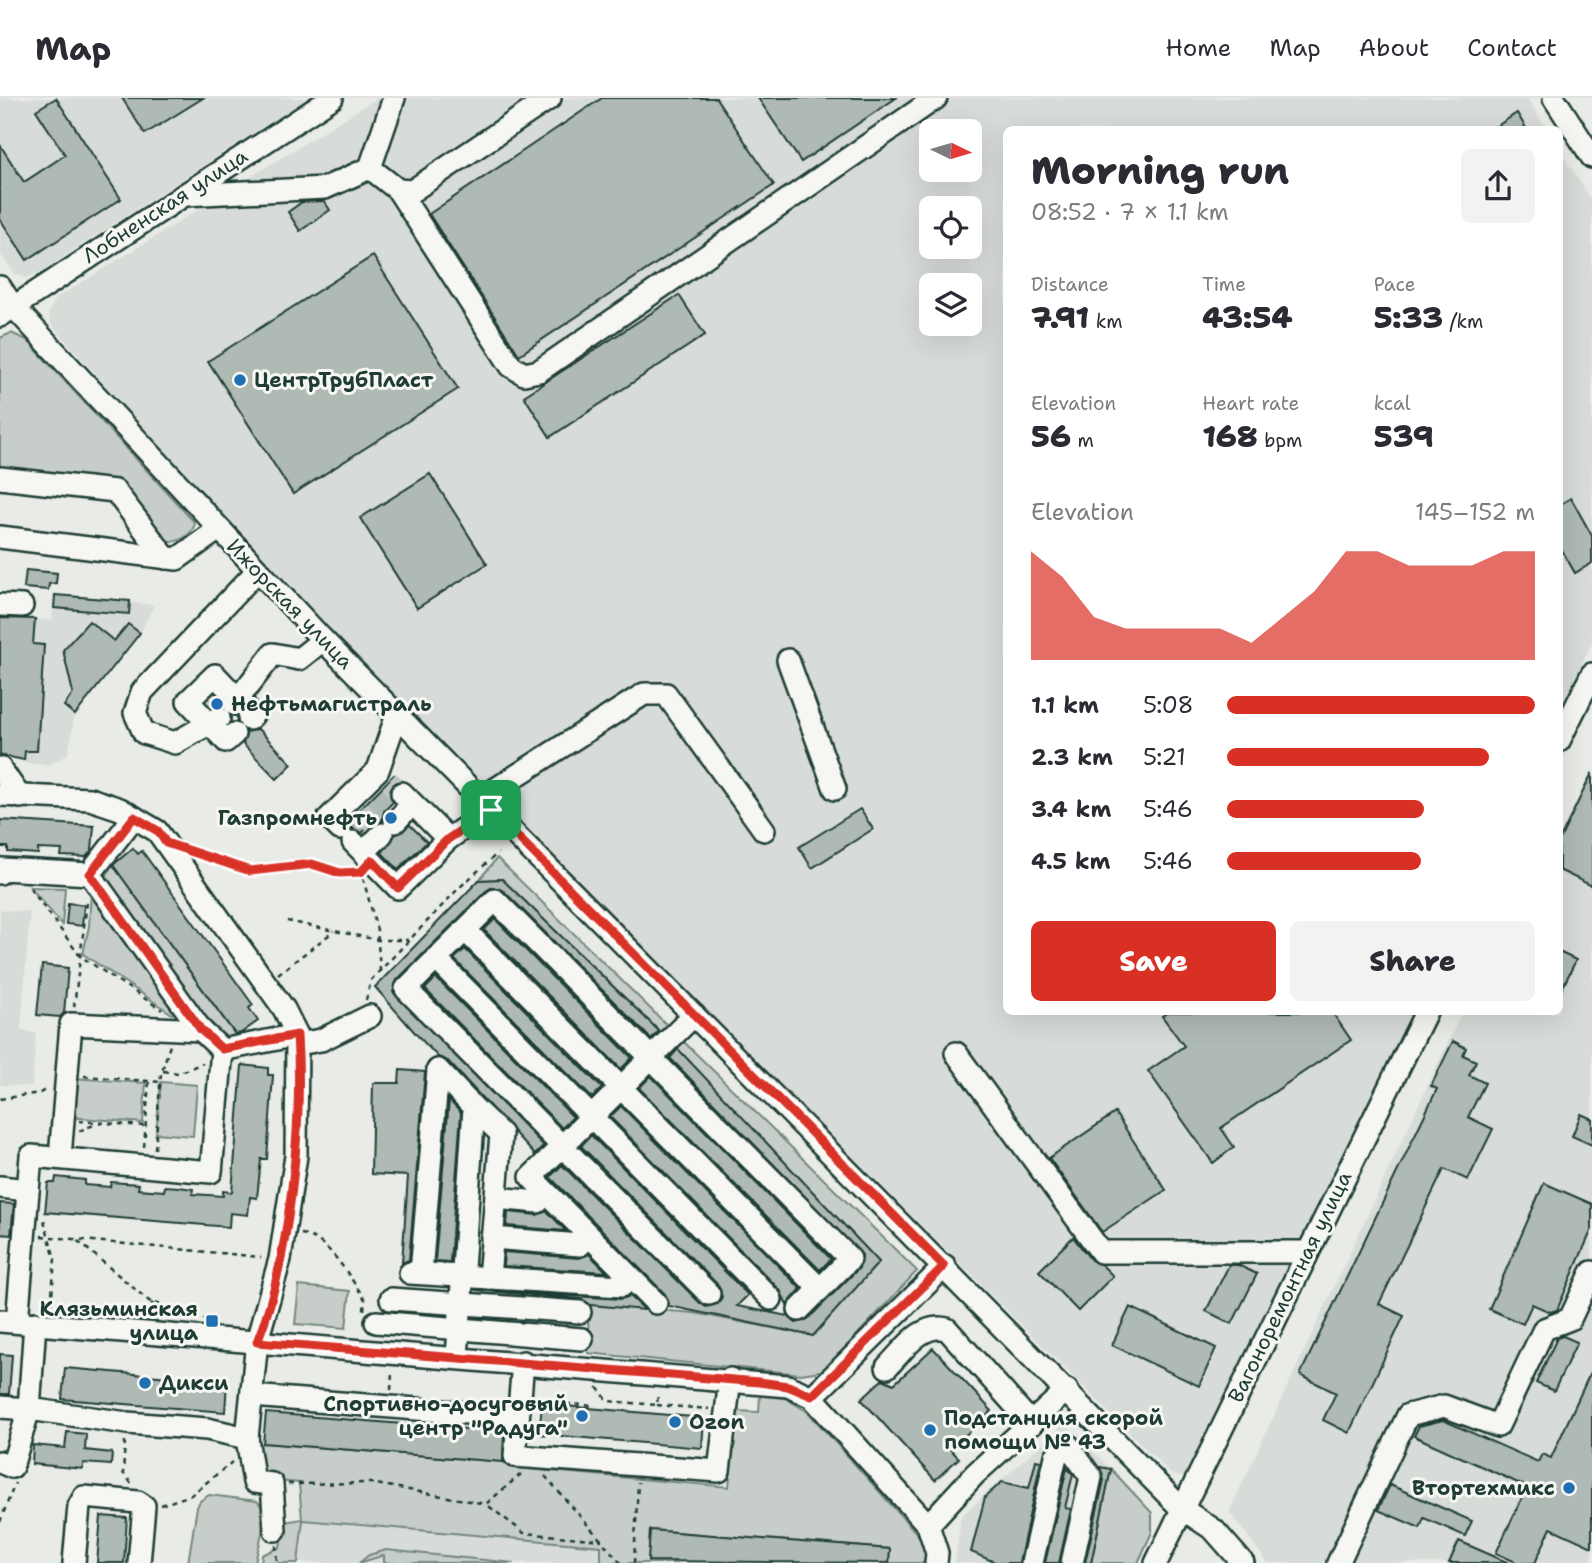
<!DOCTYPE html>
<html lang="en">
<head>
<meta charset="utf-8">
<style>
  body { margin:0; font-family:"Shantell Sans",sans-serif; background:#f2f2f3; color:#2b2b33; height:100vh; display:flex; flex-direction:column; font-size:26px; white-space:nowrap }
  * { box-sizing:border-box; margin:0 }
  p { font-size:23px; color:#7c7c81 }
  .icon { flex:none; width:38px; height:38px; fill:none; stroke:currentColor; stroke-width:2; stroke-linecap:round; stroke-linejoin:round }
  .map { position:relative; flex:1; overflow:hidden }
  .side { position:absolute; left:1003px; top:28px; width:560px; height:889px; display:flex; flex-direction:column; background:#fff; border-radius:10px; box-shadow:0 7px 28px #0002 }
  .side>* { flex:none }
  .needle { width:46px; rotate:95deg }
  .buttons { position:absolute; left:919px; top:21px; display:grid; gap:14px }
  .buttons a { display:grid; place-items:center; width:63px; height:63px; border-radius:10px; background:#fff; box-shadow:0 7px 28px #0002; font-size:35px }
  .pin { position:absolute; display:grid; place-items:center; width:60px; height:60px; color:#fff; margin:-30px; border-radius:14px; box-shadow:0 4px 10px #0006 }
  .round { display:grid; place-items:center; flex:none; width:74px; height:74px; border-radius:10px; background:#f2f2f3 }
  .overview { display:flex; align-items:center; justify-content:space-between; height:119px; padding:0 28px }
  h1 { font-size:38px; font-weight:800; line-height:52px }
  .stats { display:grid; grid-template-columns:repeat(3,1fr); gap:10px; height:119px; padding:7px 28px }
  .stats div { display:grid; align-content:center }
  .stats b { font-size:30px; font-weight:800 }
  .stats small { font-size:19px; font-weight:400 }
  .stats p { font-size:19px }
  .chart { height:196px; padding:14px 28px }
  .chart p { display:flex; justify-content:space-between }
  .chart svg { width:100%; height:126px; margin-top:7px; fill:#d93025; opacity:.7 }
  .primary-button { display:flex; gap:14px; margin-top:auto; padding:14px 28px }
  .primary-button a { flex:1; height:80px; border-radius:10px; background:#d93025; color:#fff; font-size:28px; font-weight:800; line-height:80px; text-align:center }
  .primary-button a+a { background:#f2f2f3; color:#2b2b33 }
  ul { padding:0 28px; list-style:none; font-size:23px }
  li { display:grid; grid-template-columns:112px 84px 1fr; align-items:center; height:52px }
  li i { height:18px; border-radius:9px; background:#d93025 }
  header { display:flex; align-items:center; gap:42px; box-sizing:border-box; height:98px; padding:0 35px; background:#fff; border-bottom:2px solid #e1e1e2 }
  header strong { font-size:33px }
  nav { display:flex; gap:38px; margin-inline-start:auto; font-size:24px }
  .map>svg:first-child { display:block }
  .built { fill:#d8dcd8; fill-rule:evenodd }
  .green { fill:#c7cec9; stroke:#73867e; stroke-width:2 }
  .building { fill:#b0bab5; stroke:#1f3d34; stroke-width:2 }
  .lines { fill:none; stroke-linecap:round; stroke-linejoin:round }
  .minor-tunnel { stroke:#c1c8c3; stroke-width:21; stroke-dasharray:21 10; stroke-linecap:butt }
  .minor-casing { stroke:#1f3d34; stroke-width:26 }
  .path { stroke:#1f3d34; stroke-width:2.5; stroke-dasharray:5 5; stroke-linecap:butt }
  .minor { stroke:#f6f6f2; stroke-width:21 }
  .route-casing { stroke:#fff; stroke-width:14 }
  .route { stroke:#d93025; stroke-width:9 }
  .poi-dot { fill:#1f6fb2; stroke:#f6f6f2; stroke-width:2.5 }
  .labels { text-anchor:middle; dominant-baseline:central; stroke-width:6; stroke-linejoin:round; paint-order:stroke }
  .street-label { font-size:21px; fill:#1f3d34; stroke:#f6f6f2 }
  .poi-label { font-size:21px; font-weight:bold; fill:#1f3d34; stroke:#f6f6f2; text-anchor:start }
</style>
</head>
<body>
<header>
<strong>Map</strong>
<nav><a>Home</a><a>Map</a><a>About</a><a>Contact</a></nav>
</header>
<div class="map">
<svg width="1592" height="1465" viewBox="0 0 1592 1465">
  <rect width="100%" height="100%" fill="#e9ebe7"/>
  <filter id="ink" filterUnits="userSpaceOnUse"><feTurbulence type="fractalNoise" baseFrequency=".0143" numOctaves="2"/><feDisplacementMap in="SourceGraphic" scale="14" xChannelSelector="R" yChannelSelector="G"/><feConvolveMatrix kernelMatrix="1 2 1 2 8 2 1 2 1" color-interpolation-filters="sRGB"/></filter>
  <g filter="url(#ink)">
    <!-- built -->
    <g class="built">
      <path d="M0,0H307L39,175L26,180L15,176L0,156Z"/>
      <path d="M377,0H1527L1547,31L1006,32V914H1414L1191,1376L1179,1379L1170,1375L458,666L254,457L52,227L48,215L55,201ZM931,33H970V72H931ZM931,110H970V149H931ZM931,187H970V226H931Z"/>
      <path d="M1559,51L1592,103V545L1559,613Z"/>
      <path d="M55,497L154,507L140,535L75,617L68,656L50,667L24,665L35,521L52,522Z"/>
      <path d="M1592,675V1465H1268L1229,1414L1462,914H1559V743Z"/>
      <path d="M0,812L30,814L21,931L36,936L32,989L0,987Z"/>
      <path d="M1065,1325L1111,1371L1091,1465H955L961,1418Z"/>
      <path d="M302,1422L602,1448L601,1465H298Z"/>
    </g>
    <!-- green -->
    <g class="green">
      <path d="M11,235L27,242L195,425C192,438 178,445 165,444L120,389L0,373V240Z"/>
      <path d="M497,760L917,1173L829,1267L820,1273L801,1276L588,1255L589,1230L584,1206L694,1215L813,1238L879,1164L675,948L502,781L479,782Z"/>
      <path d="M112,766L236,938L228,942L218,941L105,781Z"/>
      <path d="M30,789L65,790L62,827Z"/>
      <path d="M91,793L181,908L172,916L83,856L89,828Z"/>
      <path d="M72,980L146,985L143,1025L69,1019Z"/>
      <path d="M161,984L197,987L193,1038L156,1035Z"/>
      <path d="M299,1188L350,1193L346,1230L295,1226Z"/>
      <path d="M760,1296L785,1300L808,1314L920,1439L925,1447L926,1465H889V1451L651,1432L648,1462L678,1465H601V1448L303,1422L298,1465H261L262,1457L280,1449L284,1424L302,1421L299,1385L266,1382L253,1348L264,1345L503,1364L516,1370L729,1389L736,1313L759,1314Z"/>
      <path d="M1111,1371L1152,1415V1434L1138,1465H1091Z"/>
      <path d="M209,1397L257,1403C271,1415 258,1448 255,1465H188L197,1409L200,1403Z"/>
      <path d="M386,1452L514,1465H384V1457L359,1465L369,1457Z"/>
    </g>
    <!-- building -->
    <g class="building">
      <path d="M56,0L121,101L27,162L0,121V47L24,84L65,57L36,12Z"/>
      <path d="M122,0H203L145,36Z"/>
      <path d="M602,0H716L774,87L519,257L429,116Z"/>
      <path d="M758,0H896L801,64Z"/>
      <path d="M1517,15L1527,32H1491Z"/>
      <path d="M324,103L330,112L300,133L288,114L302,104Z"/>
      <path d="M373,158L458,291L293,396L208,263Z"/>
      <path d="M679,197L705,237L550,339L524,298Z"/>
      <path d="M430,376L487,466L417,510L360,420Z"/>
      <path d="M1571,400L1592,438V465L1575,475L1559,447V407Z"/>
      <path d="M26,472L57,475L56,485L49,486L48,492L24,490Z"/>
      <path d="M55,497L130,503L129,516L54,510Z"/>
      <path d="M0,520L35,521L33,546L44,547L37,653H25L24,662L0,657Z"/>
      <path d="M89,523L114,543L128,526L140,535L75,617L64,608L73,595L63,552Z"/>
      <path d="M258,631L292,666L277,681L243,646L247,634Z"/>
      <path d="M1592,675V788L1559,772V743Z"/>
      <path d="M394,677L399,682L390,691L393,704L384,713L382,723L371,726L362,735L353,731L349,722Z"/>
      <path d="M860,711L873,731L812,770L799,749Z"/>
      <path d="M0,722L94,728L92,752L86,759L61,758L62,752L38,751V756L8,754V749H0Z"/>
      <path d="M410,727L427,744L398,771L382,755L395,737Z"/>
      <path d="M133,750L138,756L142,753L253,907L249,910L258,923L241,935L235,936L113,767Z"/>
      <path d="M502,781L659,933L651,941L504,793L492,789L486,793L397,882L393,894L544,1048L535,1057L448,963L438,959L417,937L375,889L479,782Z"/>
      <path d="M68,805L84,807L82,828L66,826Z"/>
      <path d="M495,821L632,960L621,971L484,832Z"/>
      <path d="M465,851L602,990L592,1000L454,861Z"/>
      <path d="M1559,854L1576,862L1559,897Z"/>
      <path d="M42,867L68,870L64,915L60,919L37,917Z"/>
      <path d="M436,880L573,1019L562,1030L425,891Z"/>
      <path d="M1169,914H1332L1351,942L1221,1030L1234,1049L1213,1065L1148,973L1184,948L1162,918Z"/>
      <path d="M1453,943L1466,950L1463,957L1476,963L1469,977L1485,985L1468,1019L1493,1031L1468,1082L1444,1071L1379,1206L1404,1218L1349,1335L1323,1322L1336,1295L1300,1277L1437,991L1431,988Z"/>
      <path d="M678,951L879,1164L813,1238L669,1208L665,1196L550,1079L562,1067L700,1205L706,1209L718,1206L722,1199L718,1187L581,1048L591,1037L748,1197L737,1208L788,1218L796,1225L808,1221L859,1170L862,1157L670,960Z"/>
      <path d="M242,967L268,970V977H273L267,1061H261L257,1100L250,1099L248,1117L230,1115L229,1129L45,1114L48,1085H55L56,1079L85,1082V1087L110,1089L111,1084L139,1086L138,1091L164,1093L165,1088L179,1089L193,1091L192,1096L223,1098V1093L232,1094Z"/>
      <path d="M400,972L425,974L409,1162L402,1165L408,1078L371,1076L373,985H399Z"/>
      <path d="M651,978L831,1161L820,1172L639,990Z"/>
      <path d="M449,1002L461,1015L450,1164L435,1163Z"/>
      <path d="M621,1008L801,1191L787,1207L780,1192L610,1019Z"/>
      <path d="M1115,1015L1166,1092L1102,1134L1049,1060Z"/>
      <path d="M1581,1016L1592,1021V1047L1572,1038Z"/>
      <path d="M1544,1085L1592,1106V1131L1557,1212L1550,1214L1532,1206L1523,1226L1489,1211Z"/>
      <path d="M0,1105L14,1106L11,1137L0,1136Z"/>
      <path d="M547,1113L566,1133L507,1128L508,1114L537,1117Z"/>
      <path d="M1073,1139L1091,1162L1102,1167L1113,1178L1078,1213L1039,1173Z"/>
      <path d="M504,1154L579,1160L589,1156L607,1174L503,1168Z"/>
      <path d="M1229,1167H1238L1257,1176L1232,1226L1206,1213Z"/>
      <path d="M475,1192L621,1201L630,1198L645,1212L591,1207L581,1201Z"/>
      <path d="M1130,1209L1216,1250L1199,1288L1112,1247Z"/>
      <path d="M1563,1238L1577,1244L1554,1293L1536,1285L1557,1240Z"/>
      <path d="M933,1250L992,1313L950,1351L959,1360L935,1382L861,1301L883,1281L894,1286Z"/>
      <path d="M0,1256L12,1257L9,1296H0Z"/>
      <path d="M65,1270L227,1284L225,1314L62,1301Z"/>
      <path d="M1592,1271V1449L1551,1430L1535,1465H1518L1496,1455L1527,1389L1414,1338L1419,1328L1443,1322L1538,1364L1542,1356L1551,1360Z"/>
      <path d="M542,1306L704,1320L702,1350L539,1336Z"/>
      <path d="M266,1315L504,1334L503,1364L263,1345Z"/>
      <path d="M67,1334L86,1336L85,1352L112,1355L111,1367L83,1365V1371L32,1366L33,1347L65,1350Z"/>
      <path d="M1036,1362L1041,1363L1019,1465H997L971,1454L985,1399L1002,1384L1029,1390Z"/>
      <path d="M1100,1369L1111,1371L1091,1465H1085L1104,1382Z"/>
      <path d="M1067,1370L1073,1376L1065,1410L1071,1411L1059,1465H1045Z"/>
      <path d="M1390,1387L1472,1423L1465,1438L1424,1420L1420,1430L1378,1412Z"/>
      <path d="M101,1418L127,1420L124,1465H97Z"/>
      <path d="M650,1432L890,1451L889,1465L648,1463Z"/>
      <path d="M1459,1443L1509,1465H1449Z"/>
    </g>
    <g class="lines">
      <!-- minor-tunnel -->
      <g class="minor-tunnel">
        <path d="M206,607L221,592"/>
        <path d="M389,683L402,695"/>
        <path d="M360,712L383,735"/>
      </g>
      <!-- minor casing -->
      <g class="minor-casing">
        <g id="minor">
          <path d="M1554,0L1592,59"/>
          <path d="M370,70L398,92L412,93L550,0"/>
          <path d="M398,92L511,268L524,276L539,273L936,0"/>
          <path d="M184,97L325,90L370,70L394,0"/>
          <path d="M0,189L12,207L323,542L1181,1410L1214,1432L1243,1465"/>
          <path d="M0,218L332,0"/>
          <path d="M0,380L115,393L166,460"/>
          <path d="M0,439L177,461L219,431"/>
          <path d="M0,507L22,508"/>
          <path d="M788,562L835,691"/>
          <path d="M234,606L273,556L299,561L323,542"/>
          <path d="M219,620L175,645L144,635L135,615L142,594L258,472"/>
          <path d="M234,636L226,643L188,603L215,577L253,617L249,621"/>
          <path d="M1559,643L1592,576"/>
          <path d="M0,670L20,699"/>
          <path d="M402,695L448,741"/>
          <path d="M0,697L90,701L120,711L157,733L284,911L297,937L296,1058L280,1161L257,1243L247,1340"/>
          <path d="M480,701L644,596H666L764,732"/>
          <path d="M395,724L412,706"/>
          <path d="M340,731L329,720L378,672L397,617"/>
          <path d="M353,744L398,790L448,741L491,712"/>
          <path d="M364,754L382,736"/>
          <path d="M0,775L2,771L90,776L201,932L222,952L211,1074L31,1058L17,1224"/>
          <path d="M90,776L134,719"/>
          <path d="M465,832L820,1191"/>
          <path d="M436,861L771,1201"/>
          <path d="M298,946L321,942L370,918"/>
          <path d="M222,952L297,937"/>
          <path d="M956,955L1101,1154H1307"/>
          <path d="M438,972L474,1010L457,1259"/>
          <path d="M474,1010L501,1036L489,1180"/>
          <path d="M60,1059L71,926L201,932"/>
          <path d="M0,1089L28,1092"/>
          <path d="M496,1100L538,1104"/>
          <path d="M492,1140L580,1147"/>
          <path d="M410,1175L622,1188"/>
          <path d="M421,1175L438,972"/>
          <path d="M709,1196L406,891L495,802L850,1161L799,1212"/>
          <path d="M391,1201L580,1214"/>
          <path d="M656,1205L531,1079L694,917"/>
          <path d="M0,1223L788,1288L812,1299L928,1427L937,1455L936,1465"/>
          <path d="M376,1224L582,1241"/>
          <path d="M523,1264L515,1358L719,1373L730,1281"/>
          <path d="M887,1269C904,1252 921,1224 947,1231L1032,1326"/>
          <path d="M252,1298L518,1319"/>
          <path d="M812,1299L945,1168"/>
          <path d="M0,1309L29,1311L35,1225"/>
          <path d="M0,1364L12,1369L29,1311L127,1325L207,1331L247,1340L254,1384L272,1386L275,1432"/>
          <path d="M928,1427L975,1376L1067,1292"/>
          <path d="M74,1465L79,1408L84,1399L138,1404L144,1408L139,1465"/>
          <path d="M1032,1465L1056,1358L1068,1347L1091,1379L1072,1465"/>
          <path d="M1156,1465L1426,914"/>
          <path d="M1338,1465L1408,1317L1444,1308L1498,1328L1544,1231L1570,1221L1592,1174"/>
        </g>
      </g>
      <!-- path -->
      <g class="path">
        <path d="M194,754L250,773L312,766L340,775L358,774"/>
        <path d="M363,780L377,832L380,872"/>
        <path d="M30,790L80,858L162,912"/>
        <path d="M287,823L378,842H408"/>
        <path d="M278,876L334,833"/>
        <path d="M366,902L371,882L460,789L498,755"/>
        <path d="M74,909L87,804"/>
        <path d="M163,973L178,975L203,965"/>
        <path d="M84,978L161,984"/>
        <path d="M0,1001L40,995L48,990"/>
        <path d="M79,1023L145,1028"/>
        <path d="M79,1033L96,1026"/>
        <path d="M144,1049L149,983"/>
        <path d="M155,1051L161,976L170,947"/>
        <path d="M44,1122L55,1161L51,1209"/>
        <path d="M301,1136C329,1140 349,1179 365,1201L364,1212"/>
        <path d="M41,1138L261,1159"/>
        <path d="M78,1143L149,1203L204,1221"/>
        <path d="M151,1205L168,1218"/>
        <path d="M597,1289L608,1303L657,1307L658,1296"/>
        <path d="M391,1292L392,1274"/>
        <path d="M536,1303L595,1308"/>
        <path d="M657,1307L709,1311"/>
        <path d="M125,1343L123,1375L132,1386"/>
        <path d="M521,1376L486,1406L524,1435L602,1442"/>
        <path d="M545,1378L621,1465"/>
        <path d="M288,1386L371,1385L486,1406"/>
        <path d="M161,1407L191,1397L232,1364"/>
        <path d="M0,1424L15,1385"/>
        <path d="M276,1447L277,1465"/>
        <path d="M634,1465L638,1384"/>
      </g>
      <!-- minor -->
      <use href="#minor" class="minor"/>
    </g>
  </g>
  <g class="lines" filter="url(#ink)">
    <!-- route casing -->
    <g class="route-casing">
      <path id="route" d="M491,712L944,1168L812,1298L788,1288L759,1284L257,1244C290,1162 303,1025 297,937L222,951L201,932L90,776L134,719L158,733L166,745L250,773L312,766L340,775L361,774L372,762L398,790L448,741Z"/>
    </g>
    <!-- route -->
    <use href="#route" class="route"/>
  </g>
  <!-- markers -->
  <g class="poi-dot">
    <circle cx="240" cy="282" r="7"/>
    <circle cx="217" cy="606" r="7"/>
    <circle cx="391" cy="720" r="7"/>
    <rect x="205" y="1216" width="14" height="14" rx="3.5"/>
    <circle cx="145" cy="1285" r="7"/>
    <circle cx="582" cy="1318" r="7"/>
    <circle cx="675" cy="1324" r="7"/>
    <circle cx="930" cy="1332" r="7"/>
    <circle cx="1569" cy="1390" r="7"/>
  </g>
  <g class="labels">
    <!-- street labels -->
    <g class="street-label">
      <text transform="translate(165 108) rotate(-33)">Лобненская улица</text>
      <text transform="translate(290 506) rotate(46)">Ижорская улица</text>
      <text transform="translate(1290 1189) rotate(-64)">Вагоноремонтная улица</text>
    </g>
    <!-- poi labels -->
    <g class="poi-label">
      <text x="254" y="282">ЦентрТрубПласт</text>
      <text x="231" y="606">Нефтьмагистраль</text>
      <text x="377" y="720" text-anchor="end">Газпромнефть</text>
      <text x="198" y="1211" text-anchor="end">Клязьминская<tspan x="198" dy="24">улица</tspan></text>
      <text x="159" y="1285">Дикси</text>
      <text x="568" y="1306" text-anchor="end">Спортивно-досуговый<tspan x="568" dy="24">центр "Радуга"</tspan></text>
      <text x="944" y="1320">Подстанция скорой<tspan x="944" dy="24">помощи № 43</tspan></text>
      <text x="689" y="1324">Ozon</text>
      <text x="1555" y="1390" text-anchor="end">Втортехмикс</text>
    </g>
  </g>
</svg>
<div class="buttons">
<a><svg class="needle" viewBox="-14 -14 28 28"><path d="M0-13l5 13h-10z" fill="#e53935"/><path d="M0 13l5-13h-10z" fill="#7c7c81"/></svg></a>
<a><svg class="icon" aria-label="locate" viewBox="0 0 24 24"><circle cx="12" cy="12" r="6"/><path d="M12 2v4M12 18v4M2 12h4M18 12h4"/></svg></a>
<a><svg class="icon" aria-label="layers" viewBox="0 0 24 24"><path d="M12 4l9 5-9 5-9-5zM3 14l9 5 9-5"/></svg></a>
</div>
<div class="pin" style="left:491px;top:712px;background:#1e9e55"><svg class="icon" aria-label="arrive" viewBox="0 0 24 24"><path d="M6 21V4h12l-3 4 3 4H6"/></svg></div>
<section class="side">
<div class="overview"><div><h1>Morning run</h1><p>08:52 · 7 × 1.1 km</p></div><a class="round"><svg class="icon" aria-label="share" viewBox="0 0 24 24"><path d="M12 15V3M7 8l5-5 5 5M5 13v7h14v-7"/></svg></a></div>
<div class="stats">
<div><p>Distance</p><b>7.91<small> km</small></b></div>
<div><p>Time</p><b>43:54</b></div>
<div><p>Pace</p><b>5:33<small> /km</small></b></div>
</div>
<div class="stats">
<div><p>Elevation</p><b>56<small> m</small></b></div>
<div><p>Heart rate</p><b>168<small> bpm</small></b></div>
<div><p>kcal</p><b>539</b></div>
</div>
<div class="chart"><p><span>Elevation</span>145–152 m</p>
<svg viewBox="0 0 160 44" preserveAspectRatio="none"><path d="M0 44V6L10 15L20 29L30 33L40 33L50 33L60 33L70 38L80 29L90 20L100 6L110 6L120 11L130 11L140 11L150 6L160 6V44z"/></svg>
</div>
<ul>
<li><b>1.1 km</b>5:08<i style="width:100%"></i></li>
<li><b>2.3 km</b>5:21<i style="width:85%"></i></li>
<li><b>3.4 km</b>5:46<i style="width:64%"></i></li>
<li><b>4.5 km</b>5:46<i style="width:63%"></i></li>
</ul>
<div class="primary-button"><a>Save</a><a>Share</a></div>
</section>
</div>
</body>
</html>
